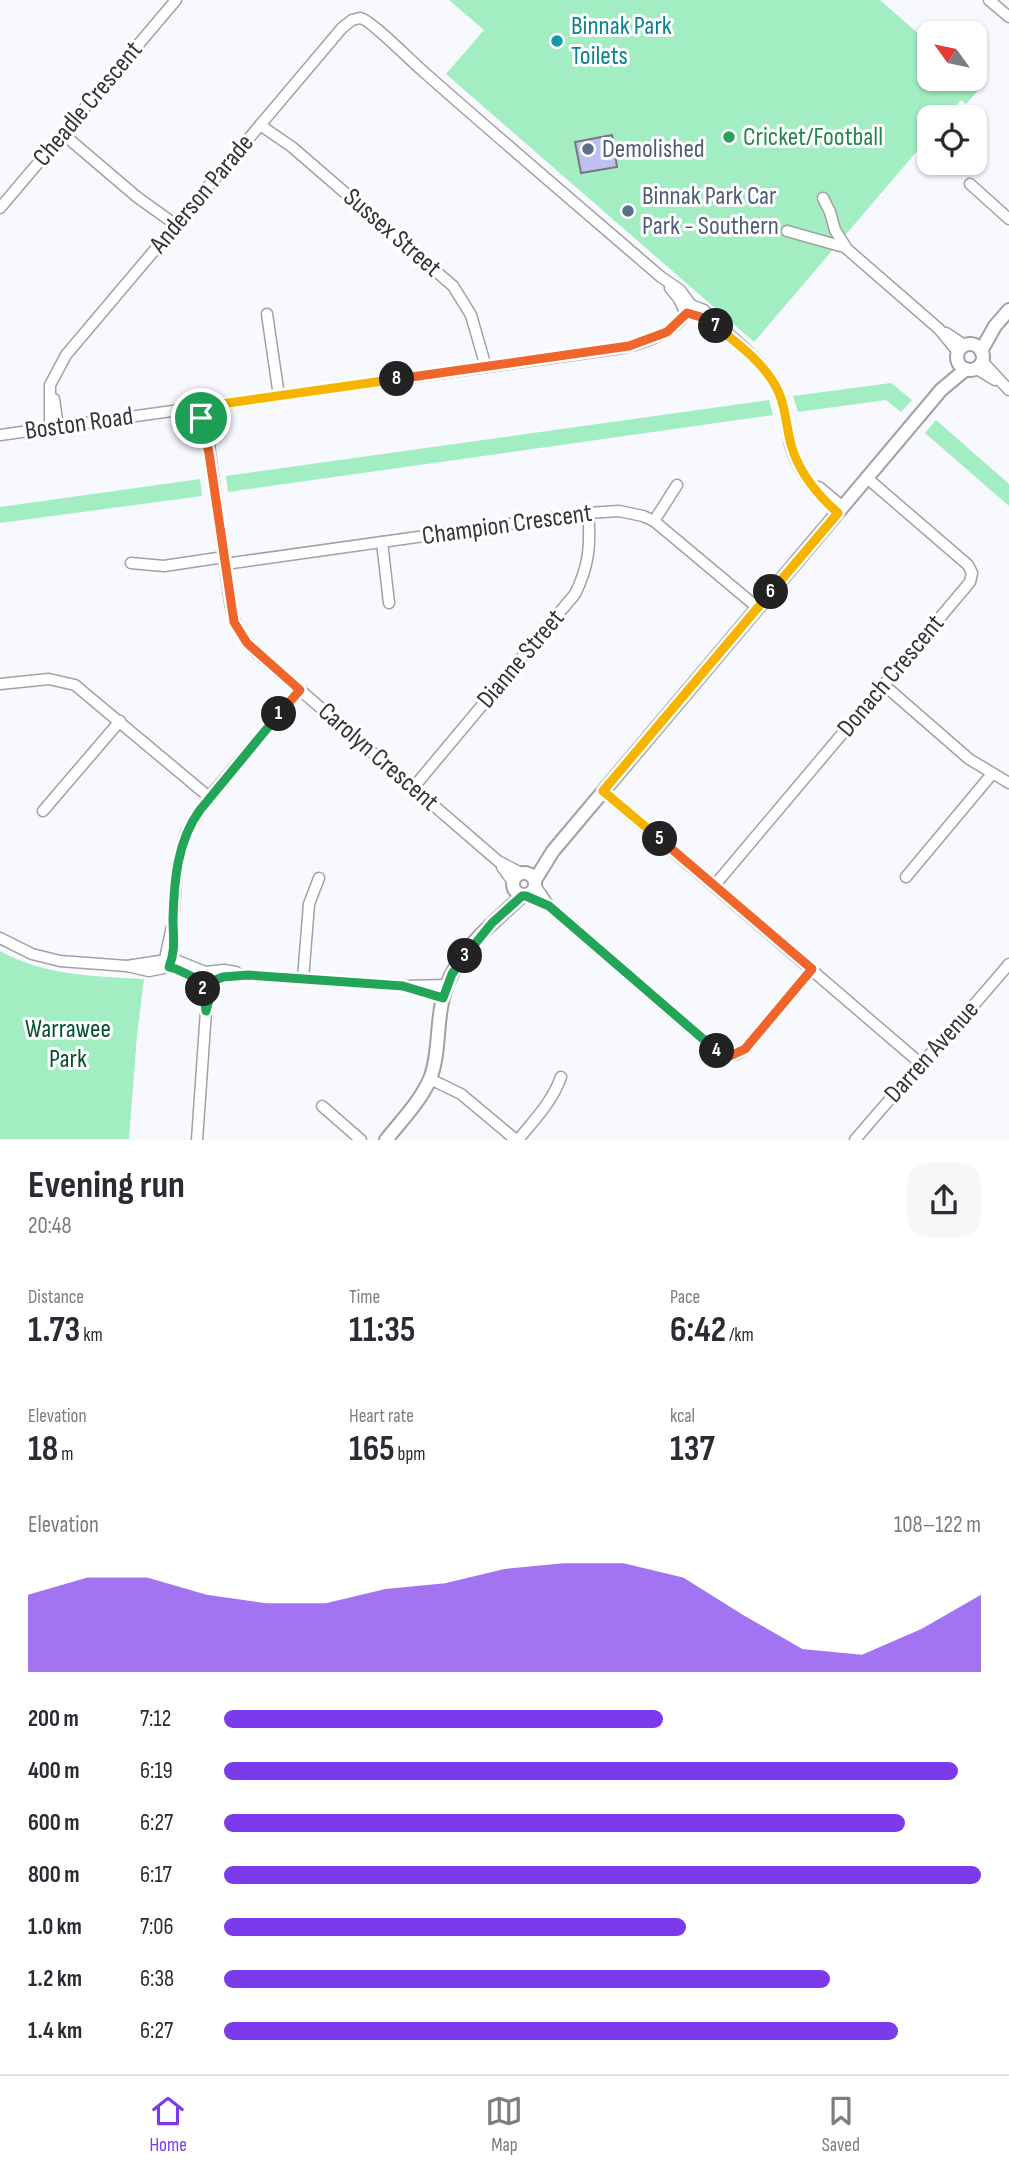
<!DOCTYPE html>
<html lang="en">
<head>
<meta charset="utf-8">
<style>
  body { margin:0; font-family:"Sofia Sans Condensed",sans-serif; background:#f7f7f7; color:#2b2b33; height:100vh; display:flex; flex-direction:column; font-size:26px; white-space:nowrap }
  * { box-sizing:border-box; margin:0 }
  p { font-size:23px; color:#7c7c81 }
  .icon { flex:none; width:38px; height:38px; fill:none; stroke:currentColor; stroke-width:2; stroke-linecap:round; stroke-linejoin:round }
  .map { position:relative; height:1140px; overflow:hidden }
  .details { display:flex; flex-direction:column; background:#fff; flex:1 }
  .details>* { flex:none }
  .needle { width:46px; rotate:303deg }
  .tools { position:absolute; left:917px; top:21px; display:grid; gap:14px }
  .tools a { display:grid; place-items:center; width:70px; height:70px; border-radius:14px; background:#fff; box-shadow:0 2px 5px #0004; font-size:35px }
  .pin { position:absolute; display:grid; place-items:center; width:60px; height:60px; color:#fff; margin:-30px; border:4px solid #fff; border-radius:50%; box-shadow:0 2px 7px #0007 }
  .km { position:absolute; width:35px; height:35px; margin:-18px; border-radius:50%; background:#222; color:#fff; font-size:19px; line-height:35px; text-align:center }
  .round { display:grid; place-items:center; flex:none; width:74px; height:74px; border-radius:21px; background:#f7f7f7 }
  .overview { display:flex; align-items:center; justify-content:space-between; height:119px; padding:0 28px }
  h1 { font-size:38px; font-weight:700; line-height:52px }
  .metrics { display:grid; grid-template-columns:repeat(3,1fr); gap:10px; height:119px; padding:7px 28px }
  .metrics div { display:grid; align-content:center }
  .metrics b { font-size:35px; font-weight:700 }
  .metrics small { font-size:19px; font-weight:400 }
  .metrics p { font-size:19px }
  .chart { height:196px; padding:14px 28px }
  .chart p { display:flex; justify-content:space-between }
  .chart svg { width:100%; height:126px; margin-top:7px; fill:#7c3aed; opacity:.7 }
  ul { padding:0 28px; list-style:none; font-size:23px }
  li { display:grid; grid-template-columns:112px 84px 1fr; align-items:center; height:52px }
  li i { height:18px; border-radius:9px; background:#7c3aed }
  .dock { display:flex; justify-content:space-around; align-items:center; height:98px; border-top:2px solid #e1e1e2; background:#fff; font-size:19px; color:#7c7c81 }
  .dock a { display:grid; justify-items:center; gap:4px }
  .dock .active { color:#7c3aed }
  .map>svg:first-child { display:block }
  .green { fill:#a2edc1 }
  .building { fill:#bcc0f2; stroke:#78787d; stroke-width:2 }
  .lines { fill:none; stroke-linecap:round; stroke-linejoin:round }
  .street-casing { stroke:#a1a1a6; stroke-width:13 }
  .secondary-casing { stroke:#a1a1a6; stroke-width:16 }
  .street { stroke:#fff; stroke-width:10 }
  .secondary { stroke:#fff; stroke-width:12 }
  .split-1-casing { stroke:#fff; stroke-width:14 }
  .split-2-casing { stroke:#fff; stroke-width:14 }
  .split-3-casing { stroke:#fff; stroke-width:14 }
  .split-4-casing { stroke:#fff; stroke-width:14 }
  .split-5-casing { stroke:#fff; stroke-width:14 }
  .split-6-casing { stroke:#fff; stroke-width:14 }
  .split-7-casing { stroke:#fff; stroke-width:14 }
  .split-8-casing { stroke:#fff; stroke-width:14 }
  .split-9-casing { stroke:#fff; stroke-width:14 }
  .split-1 { stroke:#f0652b; stroke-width:9 }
  .split-2 { stroke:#22a559; stroke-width:9 }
  .split-3 { stroke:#22a559; stroke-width:9 }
  .split-4 { stroke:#22a559; stroke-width:9 }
  .split-5 { stroke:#f0652b; stroke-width:9 }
  .split-6 { stroke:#f5b400; stroke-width:9 }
  .split-7 { stroke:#f5b400; stroke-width:9 }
  .split-8 { stroke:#f0652b; stroke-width:9 }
  .split-9 { stroke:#f5b400; stroke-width:9 }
  .culture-dot { fill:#0f9aa8; stroke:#fff; stroke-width:2.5 }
  .leisure-dot { fill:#2e9e5b; stroke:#fff; stroke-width:2.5 }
  .service-dot { fill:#5c6f8a; stroke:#fff; stroke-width:2.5 }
  .labels { text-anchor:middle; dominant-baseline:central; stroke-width:6; stroke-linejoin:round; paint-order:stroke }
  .culture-label { font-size:26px; fill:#0d838f; stroke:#fff; text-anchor:start }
  .street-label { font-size:26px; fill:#343537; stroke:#fff }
  .leisure-label { font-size:26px; fill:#27864d; stroke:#fff; text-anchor:start }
  .service-label { font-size:26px; fill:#4e5e75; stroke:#fff; text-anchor:start }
  .park-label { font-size:26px; fill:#055231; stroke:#fff }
</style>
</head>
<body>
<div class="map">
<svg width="1009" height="1140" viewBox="0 0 1009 1140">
  <rect width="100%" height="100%" fill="#f8f9fe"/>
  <!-- green -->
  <g class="green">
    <path d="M449,0H880L929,43V79H971L981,87L966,104L961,100L946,117H929V137L754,342L446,74L484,30Z"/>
    <path d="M891,383L912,400L901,412L886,400L798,412L793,396Z"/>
    <path d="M769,400L773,415L228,492L226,476Z"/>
    <path d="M936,420L1009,484V506L925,433Z"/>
    <path d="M200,479L202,496L0,523V507Z"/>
    <path d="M0,951C45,976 94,976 144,979L137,1035L129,1139H0Z"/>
  </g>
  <!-- building -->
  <path class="building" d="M612,135L617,167L581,173L575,142Z"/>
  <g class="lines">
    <!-- street casing -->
    <g class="street-casing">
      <g id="street">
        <path d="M989,0L1009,17"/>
        <path d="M260,125L292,147L453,286L471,315L486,367"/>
        <path d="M63,134L137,197L176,225"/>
        <path d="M970,184L1009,219"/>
        <path d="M823,198L830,212L835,230L847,249L939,329L958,352"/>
        <path d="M0,208L176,0"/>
        <path d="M787,231L844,247"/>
        <path d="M670,288L679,299L685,312C690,314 695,314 700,316C728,329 768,366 780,395C787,412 786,430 791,448C800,475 817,494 838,513"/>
        <path d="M267,314L279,396"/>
        <path d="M946,333L964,345"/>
        <path d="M982,361L1009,390"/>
        <path d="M975,368L995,380"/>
        <path d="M54,399L58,427"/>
        <path d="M206,405L210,453L230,602C233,623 241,637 256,652L498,861L521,873"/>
        <path d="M50,428V385L66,355L342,28L352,20L360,18C370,19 413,63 425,73C503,142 582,209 661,277L680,290L691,305L704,310L716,325"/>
        <path d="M0,435L623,348C649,342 680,331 691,305"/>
        <path d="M819,487L843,507"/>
        <path d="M654,521L677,485"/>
        <path d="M382,542L389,603"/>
        <path d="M131,563L164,566L224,557"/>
        <path d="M225,564L588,513L619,511L643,516L654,521L758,608"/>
        <path d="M0,684L49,679L75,685L209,797"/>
        <path d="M884,685L969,759L1009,783"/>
        <path d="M413,788L575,594C589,566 591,544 588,513"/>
        <path d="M603,791L920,1063"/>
        <path d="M43,811L120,721"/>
        <path d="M502,867L513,882"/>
        <path d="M906,877L992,774"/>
        <path d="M714,886L970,582L972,573L968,565L867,478"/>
        <path d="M536,887L549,906L714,1049C725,1056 734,1058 745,1049L812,969"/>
        <path d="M0,938L32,954L60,961L127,966L173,959L205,972L224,970L236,972"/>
        <path d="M127,966L149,971L169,967L176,969L204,982L223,977L248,975L403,986L447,985"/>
        <path d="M169,967L166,954L173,922L177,867L186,833L209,797L300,690"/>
        <path d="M303,979L309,904L319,878"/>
        <path d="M413,989L443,998"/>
        <path d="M430,1079L461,1094L516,1140"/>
        <path d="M322,1106L361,1140"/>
        <path d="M197,1140L206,1011L211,992L208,977"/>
        <path d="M518,1140C535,1119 552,1102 561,1077"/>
        <path d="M855,1140C905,1080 959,1024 1009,964"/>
      </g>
    </g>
    <!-- secondary casing -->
    <g class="secondary-casing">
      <g id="secondary">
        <circle cx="970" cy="357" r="13"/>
        <path d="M981,351L995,326L1009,310"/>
        <circle cx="524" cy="884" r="11"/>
        <path d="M535,880L553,851L941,390L966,369"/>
        <path d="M386,1140C401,1121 420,1102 430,1079C441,1051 435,1016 447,985C460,949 495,921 522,896"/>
      </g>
    </g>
    <!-- street -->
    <use href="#street" class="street"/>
    <!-- secondary -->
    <use href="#secondary" class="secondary"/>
  </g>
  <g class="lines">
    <!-- split-1 casing -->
    <g class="split-1-casing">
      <path id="split-1" d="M201,418L209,453L234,622L247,643L300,690L279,714"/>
    </g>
    <!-- split-2 casing -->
    <g class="split-2-casing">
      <path id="split-2" d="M203,989L204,982L176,969L169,967C176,950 173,937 173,919C174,882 177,841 200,810L279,714"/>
    </g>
    <!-- split-3 casing -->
    <g class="split-3-casing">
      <path id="split-3" d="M203,989L206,1011L211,992L210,982L223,977L248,975L403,986L443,998L452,974L465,956"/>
    </g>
    <!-- split-4 casing -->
    <g class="split-4-casing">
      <path id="split-4" d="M465,956L492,923L522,896H526L549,906L717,1051"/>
    </g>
    <!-- split-5 casing -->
    <g class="split-5-casing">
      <path id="split-5" d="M660,839L812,969L745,1049L730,1056L717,1051"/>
    </g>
    <!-- split-6 casing -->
    <g class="split-6-casing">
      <path id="split-6" d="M660,839L603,791L771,592"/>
    </g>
    <!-- split-7 casing -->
    <g class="split-7-casing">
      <path id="split-7" d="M716,326C739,345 767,365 779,393C785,407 786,422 789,436C795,468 814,492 838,513L771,592"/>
    </g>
    <!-- split-8 casing -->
    <g class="split-8-casing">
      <path id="split-8" d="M397,379L629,346L667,332L687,313L701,317L716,326"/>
    </g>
    <!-- split-9 casing -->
    <g class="split-9-casing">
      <path id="split-9" d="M201,418L200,407L397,379"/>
    </g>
    <!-- split-1 -->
    <use href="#split-1" class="split-1"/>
    <!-- split-2 -->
    <use href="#split-2" class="split-2"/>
    <!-- split-3 -->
    <use href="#split-3" class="split-3"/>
    <!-- split-4 -->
    <use href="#split-4" class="split-4"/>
    <!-- split-5 -->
    <use href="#split-5" class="split-5"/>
    <!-- split-6 -->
    <use href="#split-6" class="split-6"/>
    <!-- split-7 -->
    <use href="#split-7" class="split-7"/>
    <!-- split-8 -->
    <use href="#split-8" class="split-8"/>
    <!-- split-9 -->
    <use href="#split-9" class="split-9"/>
  </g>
  <!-- markers -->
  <circle class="culture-dot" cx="557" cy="41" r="7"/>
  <circle class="leisure-dot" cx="729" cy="137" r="7"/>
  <g class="service-dot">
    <circle cx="588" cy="149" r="7"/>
    <circle cx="628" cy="211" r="7"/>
  </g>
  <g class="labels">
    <!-- culture labels -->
    <g class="culture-label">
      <text x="571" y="26">Binnak Park<tspan x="571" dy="30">Toilets</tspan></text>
    </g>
    <!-- street labels -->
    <g class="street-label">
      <text transform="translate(88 104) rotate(-50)">Cheadle Crescent</text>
      <text transform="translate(202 194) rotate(-50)">Anderson Parade</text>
      <text transform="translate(392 233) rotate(41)">Sussex Street</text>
      <text transform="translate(79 424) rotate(-8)">Boston Road</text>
      <text transform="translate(507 525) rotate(-8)">Champion Crescent</text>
      <text transform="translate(521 659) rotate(-50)">Dianne Street</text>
      <text transform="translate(891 676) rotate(-50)">Donach Crescent</text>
      <text transform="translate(378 757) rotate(41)">Carolyn Crescent</text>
      <text transform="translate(932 1052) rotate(-48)">Darren Avenue</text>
    </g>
    <!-- leisure labels -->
    <g class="leisure-label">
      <text x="743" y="137">Cricket/Football</text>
    </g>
    <!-- service labels -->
    <g class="service-label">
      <text x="602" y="149">Demolished</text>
      <text x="642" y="196">Binnak Park Car<tspan x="642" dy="30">Park - Southern</tspan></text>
    </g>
    <!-- park labels -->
    <g class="park-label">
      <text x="68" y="1029">Warrawee<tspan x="68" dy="30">Park</tspan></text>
    </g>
  </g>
</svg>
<div class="tools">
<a><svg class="needle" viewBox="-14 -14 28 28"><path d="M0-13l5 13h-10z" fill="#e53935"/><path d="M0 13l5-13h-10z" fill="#7c7c81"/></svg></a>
<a><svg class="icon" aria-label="locate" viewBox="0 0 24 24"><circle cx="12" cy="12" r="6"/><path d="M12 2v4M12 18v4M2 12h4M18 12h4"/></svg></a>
</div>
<div class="pin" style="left:201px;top:418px;background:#1e9e55"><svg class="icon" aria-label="arrive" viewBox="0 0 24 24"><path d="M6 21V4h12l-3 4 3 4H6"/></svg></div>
<b class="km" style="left:279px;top:714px">1</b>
<b class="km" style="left:203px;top:989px">2</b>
<b class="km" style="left:465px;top:956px">3</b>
<b class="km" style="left:717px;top:1051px">4</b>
<b class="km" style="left:660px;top:839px">5</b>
<b class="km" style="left:771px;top:592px">6</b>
<b class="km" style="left:716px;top:326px">7</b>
<b class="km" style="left:397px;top:379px">8</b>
</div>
<section class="details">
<div class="overview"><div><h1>Evening run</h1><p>20:48</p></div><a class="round"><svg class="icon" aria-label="share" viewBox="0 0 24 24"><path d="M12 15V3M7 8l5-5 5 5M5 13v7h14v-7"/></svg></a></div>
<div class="metrics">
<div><p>Distance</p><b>1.73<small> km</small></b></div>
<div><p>Time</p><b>11:35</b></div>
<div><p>Pace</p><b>6:42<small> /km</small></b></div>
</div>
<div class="metrics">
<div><p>Elevation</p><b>18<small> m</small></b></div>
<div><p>Heart rate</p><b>165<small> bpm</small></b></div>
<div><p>kcal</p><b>137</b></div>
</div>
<div class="chart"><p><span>Elevation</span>108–122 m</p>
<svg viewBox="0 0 160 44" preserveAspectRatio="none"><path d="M0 44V17L10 11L20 11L30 17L40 20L50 20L60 15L70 13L80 8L90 6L100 6L110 11L120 24L130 36L140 38L150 29L160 17V44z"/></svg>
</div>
<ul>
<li><b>200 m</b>7:12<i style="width:58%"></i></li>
<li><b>400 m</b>6:19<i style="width:97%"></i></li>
<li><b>600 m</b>6:27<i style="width:90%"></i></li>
<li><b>800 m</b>6:17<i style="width:100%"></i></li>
<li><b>1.0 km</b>7:06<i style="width:61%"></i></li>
<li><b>1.2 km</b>6:38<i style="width:80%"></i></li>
<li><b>1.4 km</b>6:27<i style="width:89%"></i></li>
</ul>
</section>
<nav class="dock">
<a class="active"><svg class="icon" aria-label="home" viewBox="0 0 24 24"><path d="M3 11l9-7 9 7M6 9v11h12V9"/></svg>Home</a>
<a><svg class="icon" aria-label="map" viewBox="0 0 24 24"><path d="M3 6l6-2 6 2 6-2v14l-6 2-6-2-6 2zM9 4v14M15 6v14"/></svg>Map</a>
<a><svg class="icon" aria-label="saved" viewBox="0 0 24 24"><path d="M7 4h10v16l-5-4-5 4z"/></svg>Saved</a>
</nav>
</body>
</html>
